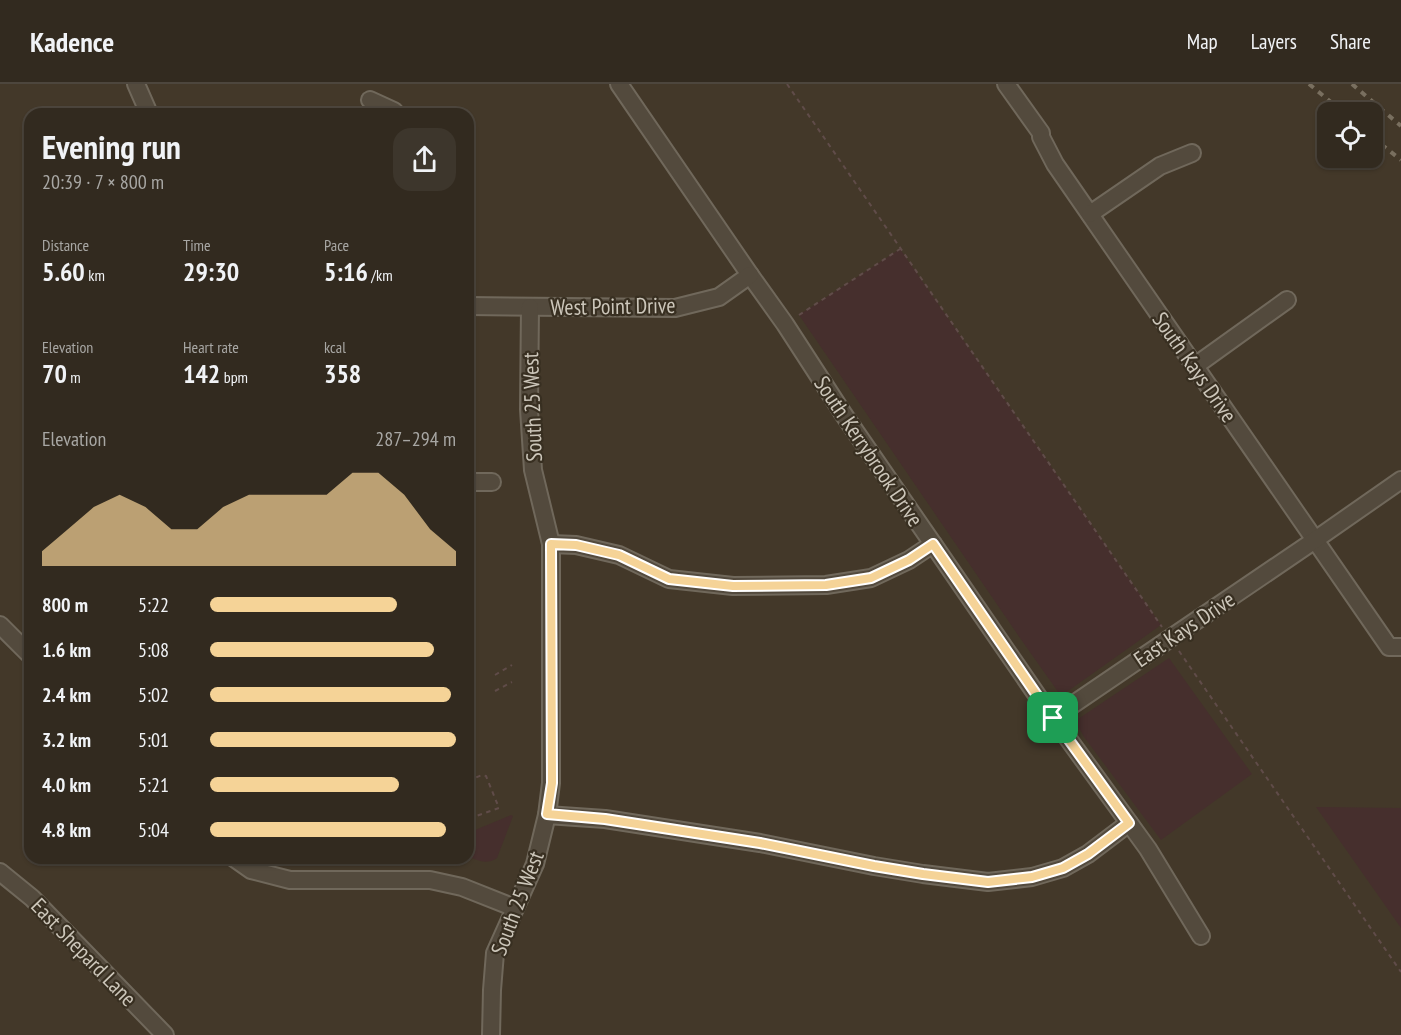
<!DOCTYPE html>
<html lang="en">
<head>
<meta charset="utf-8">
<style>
  body { margin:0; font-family:"PT Sans Narrow",sans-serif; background:#3d362c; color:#f1f3f6; height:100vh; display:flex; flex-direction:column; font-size:22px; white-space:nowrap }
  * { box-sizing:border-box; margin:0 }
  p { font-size:20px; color:#a8a7a4 }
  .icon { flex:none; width:33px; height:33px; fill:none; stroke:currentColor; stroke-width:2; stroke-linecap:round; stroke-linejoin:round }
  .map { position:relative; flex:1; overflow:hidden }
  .drawer { position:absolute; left:24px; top:24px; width:450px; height:756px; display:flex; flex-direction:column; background:#322a1f; border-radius:18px; box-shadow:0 2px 4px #0004,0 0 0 2px #4d463d }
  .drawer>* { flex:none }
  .buttons { position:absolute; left:1317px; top:18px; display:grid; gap:12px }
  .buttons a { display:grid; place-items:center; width:66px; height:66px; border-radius:12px; background:#322a1f; box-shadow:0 2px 4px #0004,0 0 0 2px #4d463d; font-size:30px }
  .pin { position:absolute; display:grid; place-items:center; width:51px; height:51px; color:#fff; margin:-26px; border-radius:12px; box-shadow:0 3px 9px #0006 }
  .round { display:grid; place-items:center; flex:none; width:63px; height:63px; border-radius:18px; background:#3d362c }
  .head { display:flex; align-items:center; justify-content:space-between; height:102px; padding:0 18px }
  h1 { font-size:33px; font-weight:800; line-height:45px }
  .metrics { display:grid; grid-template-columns:repeat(3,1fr); gap:9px; height:102px; padding:6px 18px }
  .metrics div { display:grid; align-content:center }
  .metrics b { font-size:26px; font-weight:800 }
  .metrics small { font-size:16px; font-weight:400 }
  .metrics p { font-size:16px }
  .chart { height:168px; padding:12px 18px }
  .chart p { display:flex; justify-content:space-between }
  .chart svg { width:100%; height:108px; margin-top:6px; fill:#f5d397; opacity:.7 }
  ul { padding:0 18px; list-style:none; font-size:20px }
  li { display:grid; grid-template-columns:96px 72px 1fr; align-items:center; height:45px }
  li i { height:15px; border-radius:8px; background:#f5d397 }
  header { display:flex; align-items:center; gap:36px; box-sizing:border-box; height:84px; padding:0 30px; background:#322a1f; border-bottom:2px solid #4d463d }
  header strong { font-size:28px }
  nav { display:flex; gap:33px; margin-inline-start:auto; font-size:21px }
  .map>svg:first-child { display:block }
  .green { fill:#462f2d }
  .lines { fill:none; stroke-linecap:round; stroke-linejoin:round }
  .minor-casing { stroke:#70685b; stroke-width:20 }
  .path { stroke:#604c49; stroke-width:2; stroke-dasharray:4.5 4.5; stroke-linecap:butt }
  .minor { stroke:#534a3d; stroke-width:16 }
  .rail { stroke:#796f5f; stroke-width:4; stroke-dasharray:6 6; stroke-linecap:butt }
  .route-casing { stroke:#fff; stroke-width:12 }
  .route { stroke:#f5d397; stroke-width:8 }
  .labels { text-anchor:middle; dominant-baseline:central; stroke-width:4.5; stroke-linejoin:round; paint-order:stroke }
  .street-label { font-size:22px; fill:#ccc6ba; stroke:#382f21 }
</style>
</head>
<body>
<header>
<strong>Kadence</strong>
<nav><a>Map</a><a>Layers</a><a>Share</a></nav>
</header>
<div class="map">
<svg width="1401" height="951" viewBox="0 0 1401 951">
  <rect width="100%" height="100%" fill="#433829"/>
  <!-- green -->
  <g class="green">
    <path d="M900,165L1161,541L1061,612L1020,554L799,231Z"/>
    <path d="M1169,574L1252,690L1161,756L1084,653L1075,637Z"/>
    <path d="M1316,723L1401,724V844Z"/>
    <path d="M511,731L513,732L497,774C487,781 478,777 468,772V749Z"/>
  </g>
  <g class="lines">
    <!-- minor casing -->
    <g class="minor-casing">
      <g id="minor">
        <path d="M136,0L147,25"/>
        <path d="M619,0L750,191L785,240L844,331L933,460L1043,620L1148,765L1201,852"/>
        <path d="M1006,0L1041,49V53L1055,80L1389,563H1401"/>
        <path d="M370,16L394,27L396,30"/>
        <path d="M1090,130L1160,82L1192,69"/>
        <path d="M468,222L675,224L719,213L750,191"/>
        <path d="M1195,282L1287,216"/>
        <path d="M468,398H492"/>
        <path d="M551,460L576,461L619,471L669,495L733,502L826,501L871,494L909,476L933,460"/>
        <path d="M0,541L30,571"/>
        <path d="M1053,634L1315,456L1401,396"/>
        <path d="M547,731L605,735L760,759L874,782L923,790L988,798L1032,793L1063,784L1088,770L1129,739"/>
        <path d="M234,774L251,786L290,796H430L462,803L515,824"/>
        <path d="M0,788L32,814L165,951"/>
        <path d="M491,951L492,906L495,869L535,780L547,731L551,699V460L533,386L529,325L530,223"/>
      </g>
    </g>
    <!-- path -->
    <g class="path">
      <path d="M787,0L1162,543"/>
      <path d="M799,231L900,165"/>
      <path d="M468,466L473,467"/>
      <path d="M468,500H472"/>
      <path d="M1179,567L1401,888"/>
      <path d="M495,591L512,581"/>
      <path d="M495,607L512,598"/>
      <path d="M468,697L482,691L486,692L499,724L468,735"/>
      <path d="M468,716L475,733"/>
    </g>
    <!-- minor -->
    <use href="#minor" class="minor"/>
    <!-- rail -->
    <g class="rail">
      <path d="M1309,0L1343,28"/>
      <path d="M1352,0L1401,42"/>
      <path d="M1372,53L1401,76"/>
    </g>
  </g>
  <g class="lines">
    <!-- route casing -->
    <g class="route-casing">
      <path id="route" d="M551,460L576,461L619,471L669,495L733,502L826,501L871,494L909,476L933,460L1043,620L1129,739L1088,770L1063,784L1032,793L988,798L923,790L874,782L760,759L605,735L547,730L552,699Z"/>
    </g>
    <!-- route -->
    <use href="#route" class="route"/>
  </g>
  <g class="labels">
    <!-- street labels -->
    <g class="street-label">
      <text transform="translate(613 222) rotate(-1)">West Point Drive</text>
      <text transform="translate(1195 283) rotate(55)">South Kays Drive</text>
      <text transform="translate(532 323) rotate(-92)">South 25 West</text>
      <text transform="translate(869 367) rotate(56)">South Kerrybrook Drive</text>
      <text transform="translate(1184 545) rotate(-34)">East Kays Drive</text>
      <text transform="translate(517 819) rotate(-69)">South 25 West</text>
      <text transform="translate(84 868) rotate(46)">East Shepard Lane</text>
    </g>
  </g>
</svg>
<div class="buttons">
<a><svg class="icon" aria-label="locate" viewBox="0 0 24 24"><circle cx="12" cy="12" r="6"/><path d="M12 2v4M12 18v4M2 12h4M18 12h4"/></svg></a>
</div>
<div class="pin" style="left:1053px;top:634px;background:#1e9e55"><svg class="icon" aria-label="arrive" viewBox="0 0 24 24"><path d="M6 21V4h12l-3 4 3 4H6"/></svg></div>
<section class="drawer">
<div class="head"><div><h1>Evening run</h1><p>20:39 · 7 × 800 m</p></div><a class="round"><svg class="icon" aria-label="share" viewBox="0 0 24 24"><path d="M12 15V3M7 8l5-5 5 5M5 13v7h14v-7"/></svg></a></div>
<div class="metrics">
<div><p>Distance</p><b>5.60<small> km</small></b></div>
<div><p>Time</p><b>29:30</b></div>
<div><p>Pace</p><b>5:16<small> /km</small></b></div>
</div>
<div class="metrics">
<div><p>Elevation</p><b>70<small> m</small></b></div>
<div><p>Heart rate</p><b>142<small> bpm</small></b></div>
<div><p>kcal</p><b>358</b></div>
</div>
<div class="chart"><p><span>Elevation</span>287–294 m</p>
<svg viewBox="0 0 160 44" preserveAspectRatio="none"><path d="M0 44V38L10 29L20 20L30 15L40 20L50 29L60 29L70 20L80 15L90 15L100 15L110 15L120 6L130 6L140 15L150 29L160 38V44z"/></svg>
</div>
<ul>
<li><b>800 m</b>5:22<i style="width:76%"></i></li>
<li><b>1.6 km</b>5:08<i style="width:91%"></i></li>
<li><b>2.4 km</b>5:02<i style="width:98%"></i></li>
<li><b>3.2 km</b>5:01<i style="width:100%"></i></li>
<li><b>4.0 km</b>5:21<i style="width:77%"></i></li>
<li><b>4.8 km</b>5:04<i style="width:96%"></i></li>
</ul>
</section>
</div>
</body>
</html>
